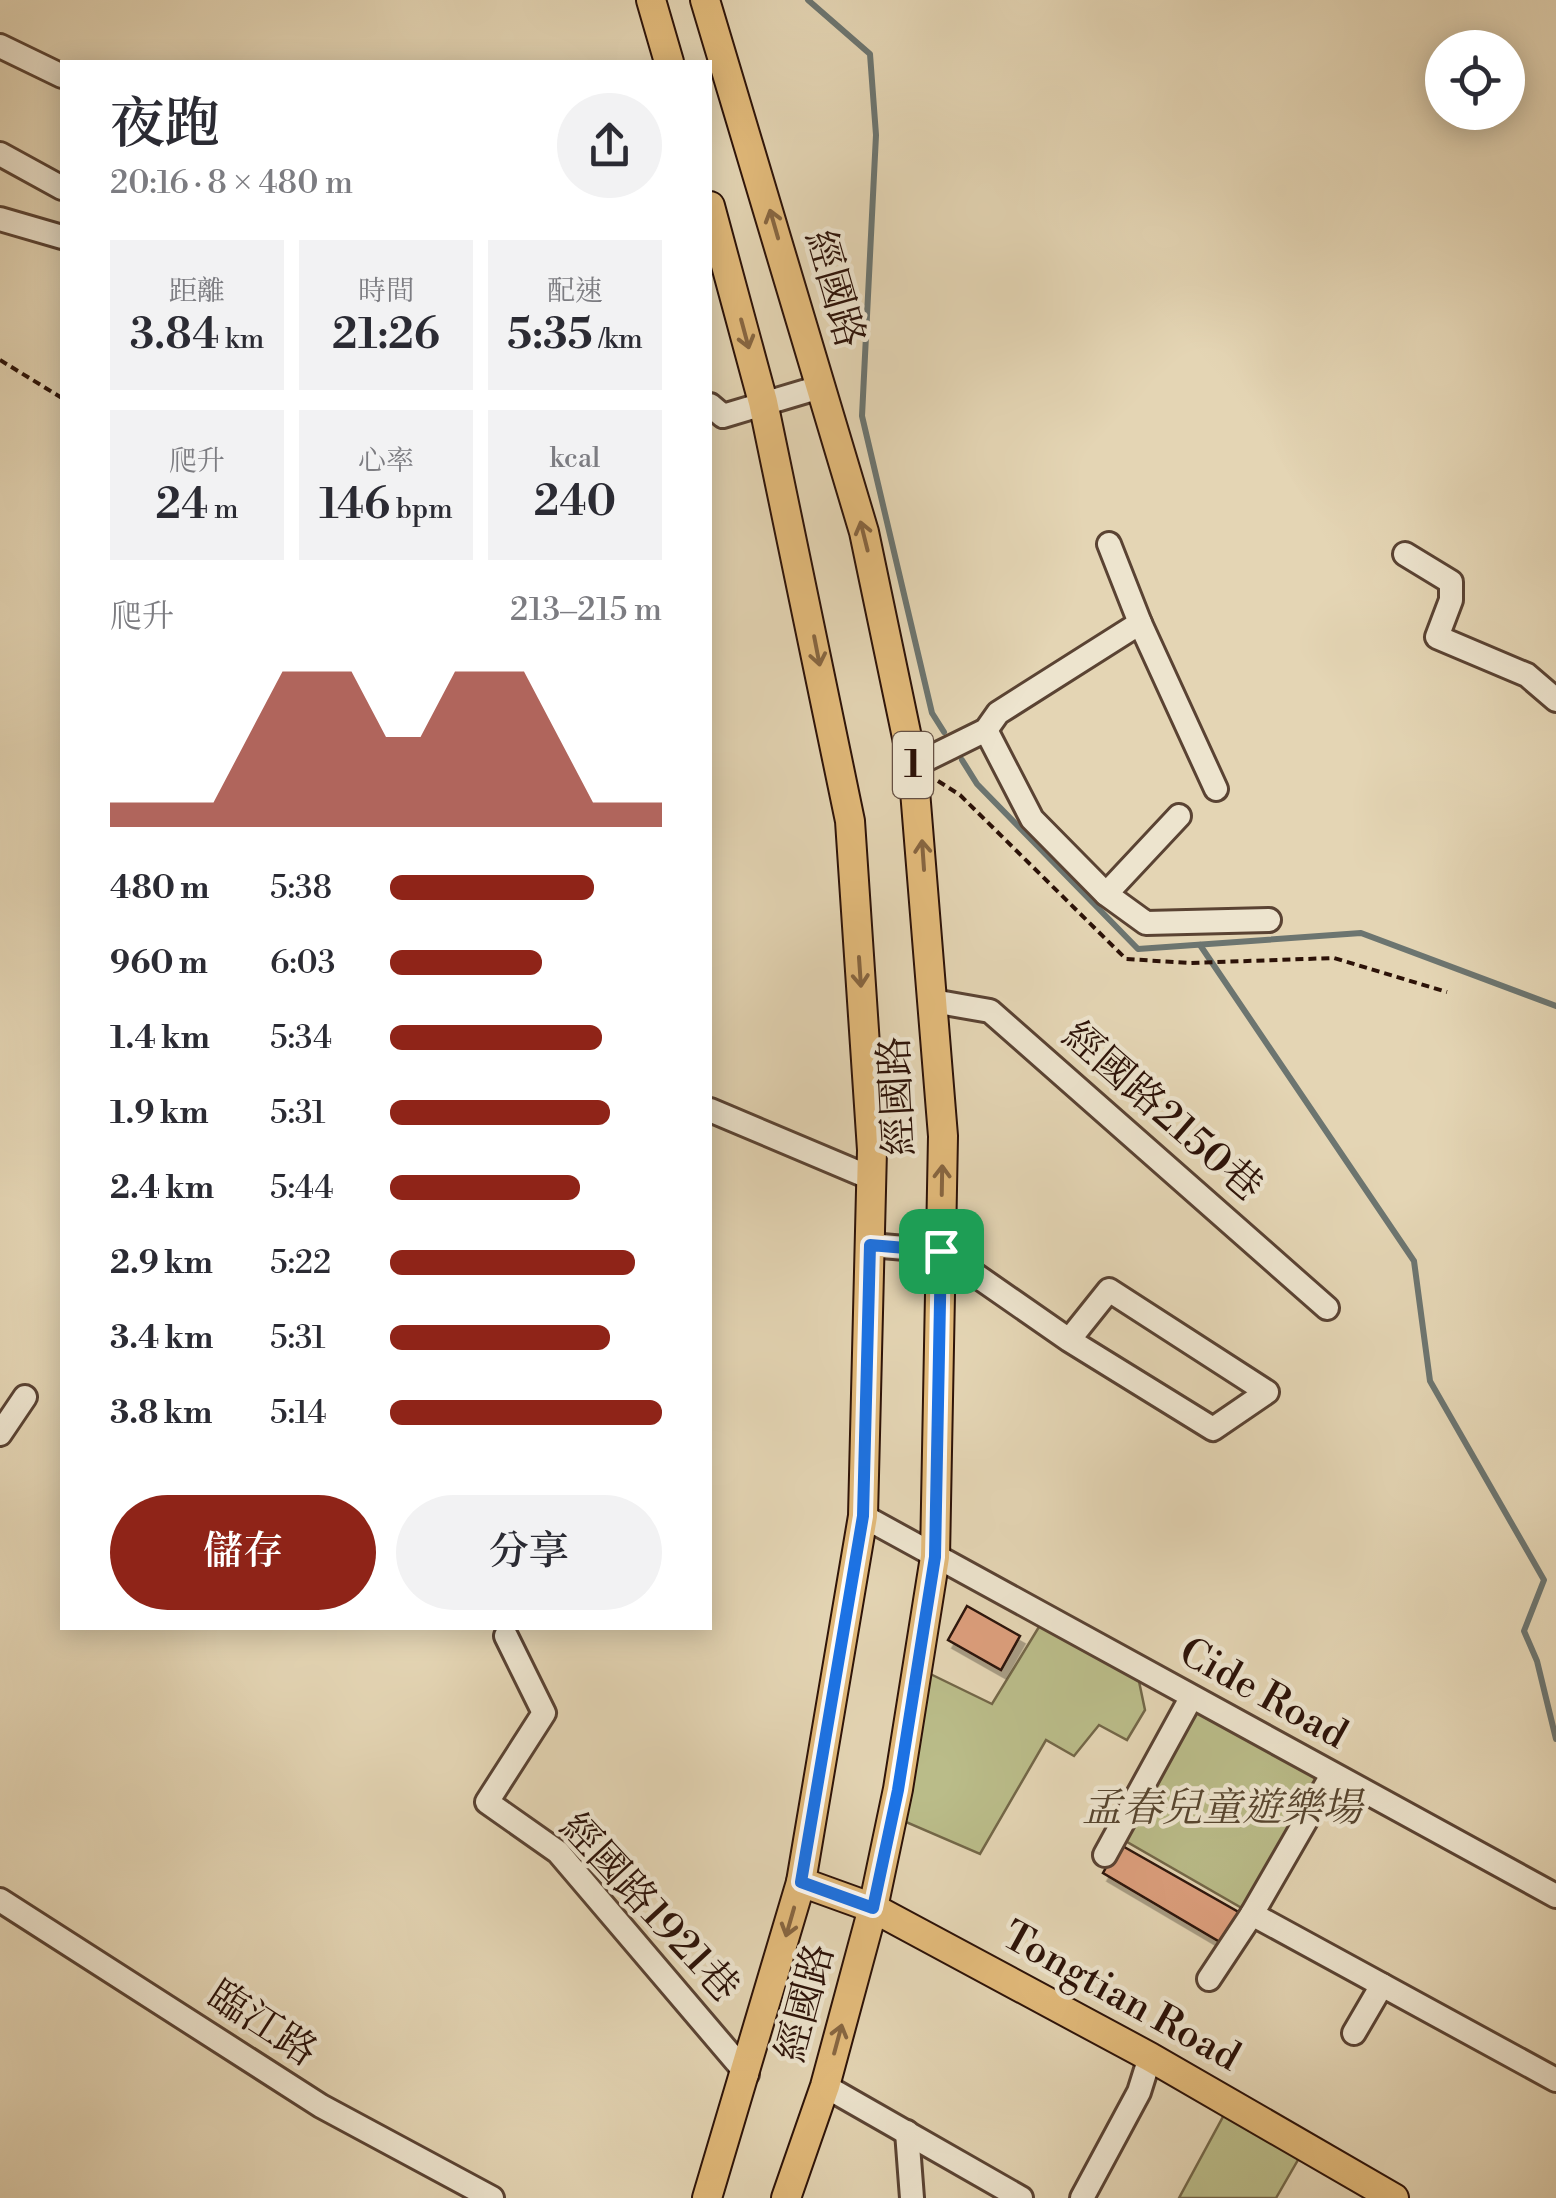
<!DOCTYPE html>
<html lang="zh-TW">
<head>
<meta charset="utf-8">
<style>
  body { margin:0; font-family:"Libre Bodoni","Noto Serif TC",serif; background:#f2f2f3; color:#2b2b33; height:100vh; display:flex; flex-direction:column; font-size:38px; white-space:nowrap }
  * { box-sizing:border-box; margin:0 }
  p { font-size:32px; color:#7c7c81 }
  .icon { flex:none; width:55px; height:55px; fill:none; stroke:currentColor; stroke-width:2; stroke-linecap:round; stroke-linejoin:round }
  .map { position:relative; flex:1; overflow:hidden }
  .sheet { position:absolute; left:60px; top:60px; width:652px; height:1570px; display:flex; flex-direction:column; background:#fff; border-radius:0px; box-shadow:0 5px 25px #0003 }
  .sheet>* { flex:none }
  .fabs { position:absolute; left:1425px; top:30px; display:grid; gap:20px }
  .fabs a { display:grid; place-items:center; width:100px; height:100px; border-radius:50%; background:#fff; box-shadow:0 5px 25px #0003; font-size:50px }
  .pin { position:absolute; display:grid; place-items:center; width:85px; height:85px; color:#fff; margin:-42px; border-radius:20px; box-shadow:0 5px 15px #0006 }
  .round { display:grid; place-items:center; flex:none; width:105px; height:105px; border-radius:52px; background:#f2f2f3 }
  .overview { display:flex; align-items:center; justify-content:space-between; height:170px; padding:0 50px }
  h1 { font-size:55px; font-weight:600; line-height:75px }
  .metrics { display:grid; grid-template-columns:repeat(3,1fr); gap:15px; height:170px; padding:10px 50px }
  .metrics div { display:grid; align-content:center; border-radius:0px; background:#f2f2f3; text-align:center }
  .metrics b { font-size:42px; font-weight:600 }
  .metrics small { font-size:28px; font-weight:400 }
  .metrics p { font-size:28px }
  .chart { height:280px; padding:20px 50px }
  .chart p { display:flex; justify-content:space-between }
  .chart svg { width:100%; height:180px; margin-top:10px; fill:#8f2418; opacity:.7 }
  .button { display:flex; gap:20px; margin-top:auto; padding:20px 50px }
  .button a { flex:1; height:115px; border-radius:60px; background:#8f2418; color:#fff; font-size:40px; font-weight:600; line-height:115px; text-align:center }
  .button a+a { background:#f2f2f3; color:#2b2b33 }
  ul { padding:0 50px; list-style:none; font-size:32px }
  li { display:grid; grid-template-columns:160px 120px 1fr; align-items:center; height:75px }
  li i { height:25px; border-radius:12px; background:#8f2418 }
  .map>svg:first-child { display:block }
  .green { fill:#babc89; stroke:#736748; stroke-width:2.5 }
  .lines { fill:none; stroke-linecap:round; stroke-linejoin:round }
  .stream { stroke:#6c7570; stroke-width:6 }
  .building { fill:#dd9f7d; stroke:#2c1208; stroke-width:2.5; filter:url(#shadow) }
  .minor-casing { stroke:#5a4333; stroke-width:28 }
  .major-casing { stroke:#2c1208; stroke-width:32 }
  .path { stroke:#2c1208; stroke-width:4; stroke-dasharray:8 5; stroke-linecap:butt }
  .minor { stroke:#ede4ce; stroke-width:22 }
  .major { stroke:#e2ba7a; stroke-width:28 }
  .oneway { stroke:#876641 }
  .route-casing { stroke:#fff; stroke-width:20 }
  .route { stroke:#1a73e8; stroke-width:12 }
  .labels { text-anchor:middle; dominant-baseline:central; stroke-width:9; stroke-linejoin:round; paint-order:stroke }
  .shield { fill:#ede4ce; stroke:#665143; stroke-width:2.5 }
  .shield-label { font-size:38px; font-weight:bold; fill:#2c1208 }
  .street-label { font-size:40px; fill:#2c1208; stroke:#ede4ce }
  .park-label { font-size:40px; font-style:italic; fill:#57452f; stroke:#ede4ce }
</style>
</head>
<body>
<div class="map">
<svg width="1556" height="2198" viewBox="0 0 1556 2198">
  <defs>
    <filter id="shadow"><feDropShadow dx="4.5" dy="8" stdDeviation="0" flood-color="#0004"/></filter>
  </defs>
  <rect width="100%" height="100%" fill="#e4d5b4"/>
  <filter id="stains"><feTurbulence type="fractalNoise" baseFrequency=".002" numOctaves="4"/><feColorMatrix values="0 0 0 0 .2 0 0 0 0 .09 0 0 0 0 .02 0 0 0 .5 -.17"/></filter>
  <radialGradient id="worn" r=".72"><stop offset=".6" stop-color="#630" stop-opacity="0"/><stop offset="1" stop-color="#630" stop-opacity=".3"/></radialGradient>
  <!-- green -->
  <g class="green">
    <path d="M1045,1617L1136,1667L1145,1710L1127,1740L1099,1725L1074,1756L1046,1740L980,1854L892,1816L918,1668L992,1704Z"/>
    <path d="M1193,1711L1322,1780L1247,1911L1122,1839Z"/>
    <path d="M1231,2102L1306,2146L1276,2198H1179Z"/>
  </g>
  <g class="lines">
    <!-- stream -->
    <g class="stream">
      <path d="M808,0L870,54L876,135L862,416L932,713L944,732"/>
      <path d="M962,760L977,784L1138,949L1361,933L1556,1006"/>
      <path d="M1200,945L1414,1261L1430,1381L1544,1580L1524,1631L1537,1661L1556,1739"/>
    </g>
  </g>
  <!-- building -->
  <g class="building">
    <path d="M967,1606L1020,1636L1001,1670L948,1640Z"/>
    <path d="M1119,1844L1242,1914L1225,1945L1103,1873Z"/>
  </g>
  <g class="lines">
    <!-- minor casing -->
    <g class="minor-casing">
      <g id="minor">
        <path d="M0,46L62,76"/>
        <path d="M0,154L62,188"/>
        <path d="M0,219L62,237"/>
        <path d="M710,405L723,416L820,387"/>
        <path d="M1109,544L1140,623L1216,789"/>
        <path d="M1405,554L1451,582V600L1437,637L1527,675L1556,700"/>
        <path d="M986,730L1032,819L1106,894L1146,923L1269,920"/>
        <path d="M913,766L986,730L998,713L1140,623"/>
        <path d="M1106,894L1179,816"/>
        <path d="M933,1001L990,1011L1327,1308"/>
        <path d="M710,1110L871,1178"/>
        <path d="M870,1245L941,1251L1069,1340L1213,1429L1267,1392L1109,1290L1069,1340"/>
        <path d="M0,1434L25,1397"/>
        <path d="M863,1516L1556,1896"/>
        <path d="M506,1636L544,1713L487,1802L558,1852L747,2074"/>
        <path d="M1332,1775L1252,1914L1556,2080"/>
        <path d="M1105,1855L1191,1698"/>
        <path d="M0,1900L321,2106L492,2198"/>
        <path d="M1209,1979L1252,1914"/>
        <path d="M1354,2033L1382,1985"/>
        <path d="M825,2086L1021,2198"/>
        <path d="M907,2132L912,2198"/>
        <path d="M1082,2198L1139,2092L1150,2057"/>
      </g>
    </g>
    <!-- major casing -->
    <g class="major-casing">
      <g id="major">
        <path d="M651,0L669,62"/>
        <path d="M705,0L864,532L913,766L943,1136L935,1557L898,1789L873,1908L825,2086L786,2198"/>
        <path d="M801,1882L873,1908L1150,2057L1394,2198"/>
        <path d="M707,2198L801,1882L863,1516L872,1150L850,821L763,402L710,206"/>
      </g>
    </g>
    <!-- path -->
    <g class="path">
      <path d="M0,360L62,398"/>
      <path d="M938,781L960,795L1126,959L1190,963L1334,958L1447,992"/>
    </g>
    <!-- minor -->
    <use href="#minor" class="minor"/>
    <!-- major -->
    <use href="#major" class="major"/>
  </g>
  <!-- one-way arrows -->
  <defs><path id="oneway-shaft" d="M-6 0H5M1.5-3L5.5 0L1.5 3" fill="none" stroke-width="1.6" stroke-linecap="round" stroke-linejoin="round" transform="scale(2.5)"/></defs>
  <g class="oneway">
    <use href="#oneway-shaft" transform="translate(774 224) rotate(-106)"/>
    <use href="#oneway-shaft" transform="translate(745 334) rotate(75)"/>
    <use href="#oneway-shaft" transform="translate(864 536) rotate(-104)"/>
    <use href="#oneway-shaft" transform="translate(817 651) rotate(79)"/>
    <use href="#oneway-shaft" transform="translate(923 855) rotate(-94)"/>
    <use href="#oneway-shaft" transform="translate(860 972) rotate(86)"/>
    <use href="#oneway-shaft" transform="translate(942 1180) rotate(-89)"/>
    <use href="#oneway-shaft" transform="translate(790 1922) rotate(106)"/>
    <use href="#oneway-shaft" transform="translate(838 2039) rotate(-75)"/>
  </g>
  <g class="lines">
    <!-- route casing -->
    <g class="route-casing">
      <path id="route" d="M870,1245L941,1251L935,1557L898,1790L873,1908L801,1882L863,1516Z"/>
    </g>
    <!-- route -->
    <use href="#route" class="route"/>
  </g>
  <g class="labels">
    <!-- shield labels -->
    <rect class="shield" x="893" y="732" width="40" height="66" rx="8"/>
    <g class="shield-label">
      <text x="913" y="765">1</text>
    </g>
    <!-- street labels -->
    <g class="street-label">
      <text transform="translate(834 289) rotate(74)">經國路</text>
      <text transform="translate(898 1096) rotate(-93)">經國路</text>
      <text transform="translate(1162 1112) rotate(41)">經國路2150巷</text>
      <text transform="translate(1263 1694) rotate(29)">Cide Road</text>
      <text transform="translate(649 1908) rotate(47)">經國路1921巷</text>
      <text transform="translate(1121 1997) rotate(29)">Tongtian Road</text>
      <text transform="translate(806 2003) rotate(-75)">經國路</text>
      <text transform="translate(262 2024) rotate(33)">臨江路</text>
    </g>
    <!-- park labels -->
    <g class="park-label">
      <text x="1222" y="1809">孟春兒童遊樂場</text>
    </g>
  </g>
  <rect width="100%" height="100%" filter="url(#stains)"/>
  <rect width="100%" height="100%" fill="url(#worn)"/>
</svg>
<div class="fabs">
<a><svg class="icon" aria-label="locate" viewBox="0 0 24 24"><circle cx="12" cy="12" r="6"/><path d="M12 2v4M12 18v4M2 12h4M18 12h4"/></svg></a>
</div>
<div class="pin" style="left:941px;top:1251px;background:#1e9e55"><svg class="icon" aria-label="arrive" viewBox="0 0 24 24"><path d="M6 21V4h12l-3 4 3 4H6"/></svg></div>
<section class="sheet">
<div class="overview"><div><h1>夜跑</h1><p>20:16 · 8 × 480 m</p></div><a class="round"><svg class="icon" aria-label="share" viewBox="0 0 24 24"><path d="M12 15V3M7 8l5-5 5 5M5 13v7h14v-7"/></svg></a></div>
<div class="metrics">
<div><p>距離</p><b>3.84<small> km</small></b></div>
<div><p>時間</p><b>21:26</b></div>
<div><p>配速</p><b>5:35<small> /km</small></b></div>
</div>
<div class="metrics">
<div><p>爬升</p><b>24<small> m</small></b></div>
<div><p>心率</p><b>146<small> bpm</small></b></div>
<div><p>kcal</p><b>240</b></div>
</div>
<div class="chart"><p><span>爬升</span>213–215 m</p>
<svg viewBox="0 0 160 44" preserveAspectRatio="none"><path d="M0 44V38L10 38L20 38L30 38L40 22L50 6L60 6L70 6L80 22L90 22L100 6L110 6L120 6L130 22L140 38L150 38L160 38V44z"/></svg>
</div>
<ul>
<li><b>480 m</b>5:38<i style="width:75%"></i></li>
<li><b>960 m</b>6:03<i style="width:56%"></i></li>
<li><b>1.4 km</b>5:34<i style="width:78%"></i></li>
<li><b>1.9 km</b>5:31<i style="width:81%"></i></li>
<li><b>2.4 km</b>5:44<i style="width:70%"></i></li>
<li><b>2.9 km</b>5:22<i style="width:90%"></i></li>
<li><b>3.4 km</b>5:31<i style="width:81%"></i></li>
<li><b>3.8 km</b>5:14<i style="width:100%"></i></li>
</ul>
<div class="button"><a>儲存</a><a>分享</a></div>
</section>
</div>
</body>
</html>
